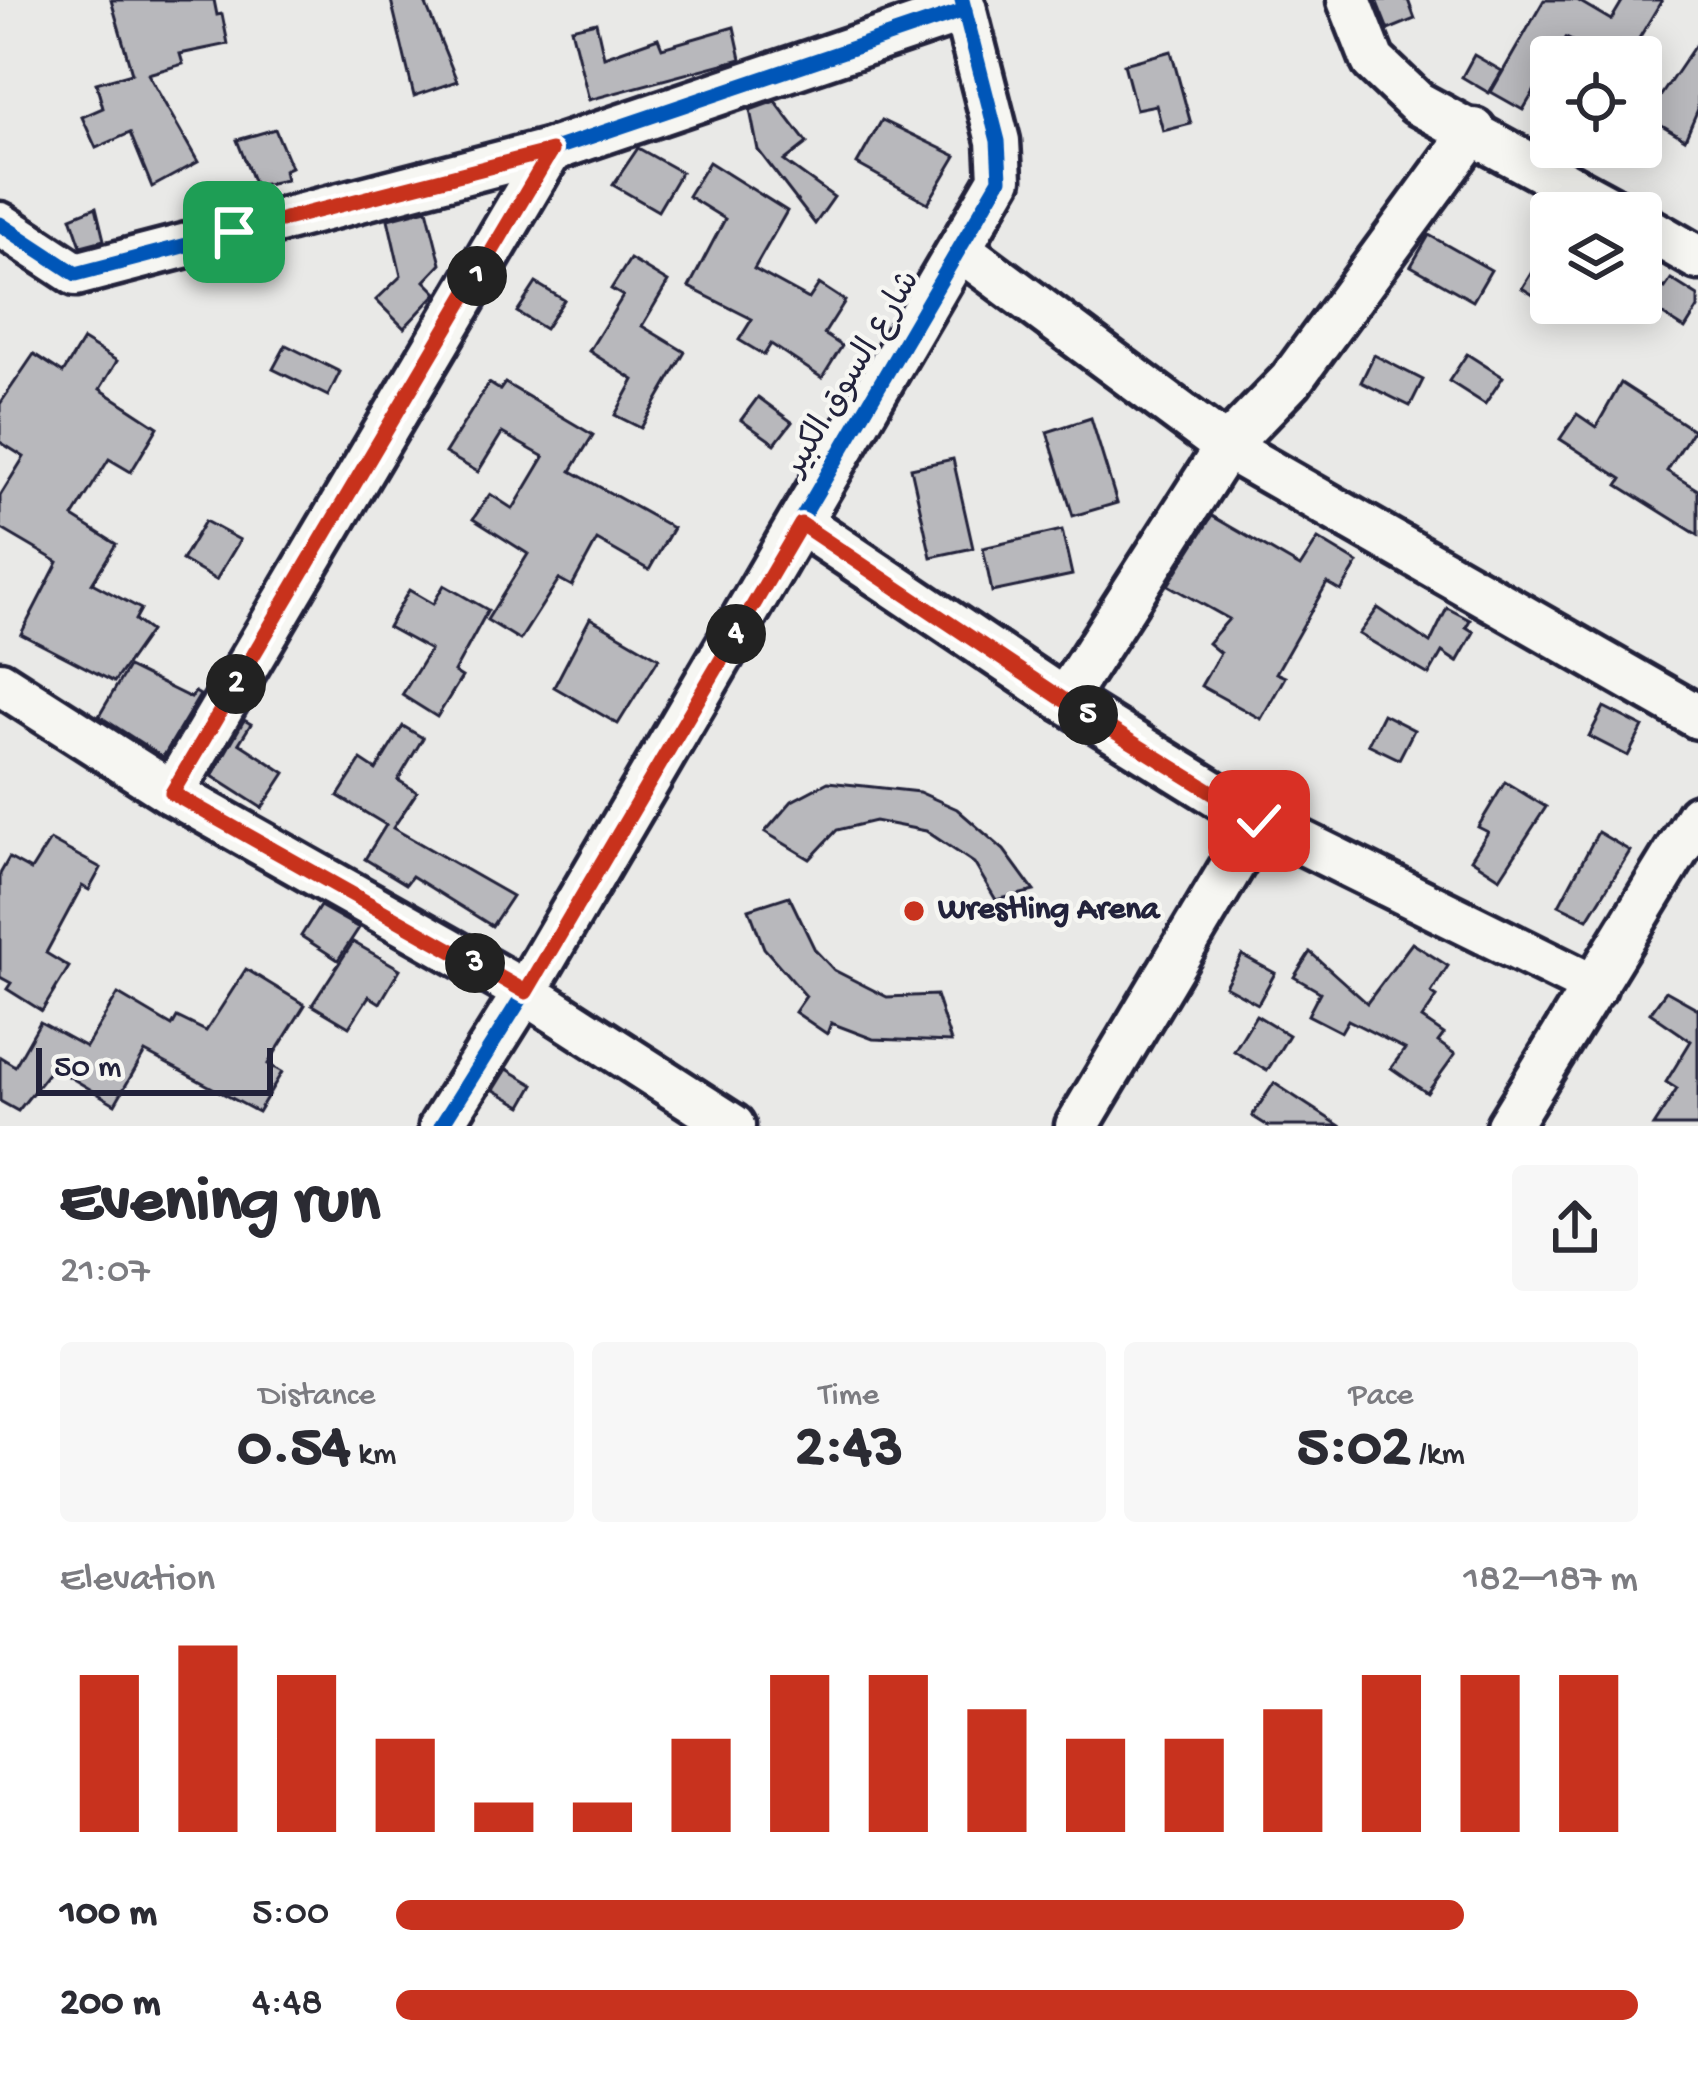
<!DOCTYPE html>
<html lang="en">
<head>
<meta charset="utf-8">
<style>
  body { margin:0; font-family:"Gochi Hand","Playpen Sans Arabic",sans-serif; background:#f7f7f7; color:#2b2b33; height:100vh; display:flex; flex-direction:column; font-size:45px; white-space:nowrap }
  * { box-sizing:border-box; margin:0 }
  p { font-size:39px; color:#7c7c81 }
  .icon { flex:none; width:66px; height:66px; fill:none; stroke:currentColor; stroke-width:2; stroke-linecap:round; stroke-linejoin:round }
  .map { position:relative; height:1126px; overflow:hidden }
  .drawer { display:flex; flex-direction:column; background:#fff; flex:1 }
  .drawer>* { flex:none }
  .controls { position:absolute; left:1530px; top:36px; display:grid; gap:24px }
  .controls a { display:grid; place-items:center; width:132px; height:132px; border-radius:12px; background:#fff; box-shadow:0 6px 30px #0003; font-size:60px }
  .scale { position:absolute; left:36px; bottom:30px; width:237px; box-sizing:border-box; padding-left:12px; border:6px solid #22223b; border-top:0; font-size:33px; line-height:42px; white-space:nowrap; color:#22223b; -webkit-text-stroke:9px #f6f6f2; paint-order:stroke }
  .pin { position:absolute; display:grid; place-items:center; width:102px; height:102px; color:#fff; margin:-51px; border-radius:24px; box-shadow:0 6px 18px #0006 }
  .km { position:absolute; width:60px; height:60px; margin:-30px; border-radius:50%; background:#222; color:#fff; font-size:33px; line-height:60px; text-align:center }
  .round { display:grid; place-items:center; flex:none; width:126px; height:126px; border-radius:12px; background:#f7f7f7 }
  .head { display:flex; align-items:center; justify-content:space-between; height:204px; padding:0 60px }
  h1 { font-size:66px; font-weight:700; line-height:90px }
  .metrics { display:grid; grid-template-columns:repeat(3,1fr); gap:18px; height:204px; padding:12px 60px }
  .metrics div { display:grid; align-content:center; border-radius:12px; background:#f7f7f7; text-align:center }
  .metrics b { font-size:60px; font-weight:700 }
  .metrics small { font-size:33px; font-weight:400 }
  .metrics p { font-size:33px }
  .chart { height:336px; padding:24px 60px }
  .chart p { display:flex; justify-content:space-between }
  .chart svg { width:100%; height:216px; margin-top:12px; stroke:#c8321e; stroke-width:6 }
  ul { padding:0 60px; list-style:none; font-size:39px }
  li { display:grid; grid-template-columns:192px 144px 1fr; align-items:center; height:90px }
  li i { height:30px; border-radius:15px; background:#c8321e }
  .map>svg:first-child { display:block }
  .building { fill:#b8b8bc; stroke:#22223b; stroke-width:3 }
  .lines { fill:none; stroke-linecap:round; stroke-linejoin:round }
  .minor-casing { stroke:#22223b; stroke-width:51 }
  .minor { stroke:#f6f6f2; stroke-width:42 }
  .cycleway-casing { stroke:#f6f6f2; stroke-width:22 }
  .cycleway { stroke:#0057b8; stroke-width:15 }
  .route-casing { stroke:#fff; stroke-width:24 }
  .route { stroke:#c8321e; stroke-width:15 }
  .poi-dot { fill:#c8321e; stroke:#f6f6f2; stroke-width:4.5 }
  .labels { text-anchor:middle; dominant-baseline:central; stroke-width:9; stroke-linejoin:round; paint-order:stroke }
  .street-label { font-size:33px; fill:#22223b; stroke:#f6f6f2 }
  .poi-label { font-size:33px; font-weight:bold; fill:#22223b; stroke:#f6f6f2; text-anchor:start }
</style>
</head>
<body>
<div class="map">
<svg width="1698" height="1126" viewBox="0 0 1698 1126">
  <rect width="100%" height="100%" fill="#e9e9e7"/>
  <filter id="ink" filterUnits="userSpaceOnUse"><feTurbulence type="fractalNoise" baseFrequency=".00833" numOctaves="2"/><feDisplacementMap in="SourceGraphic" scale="24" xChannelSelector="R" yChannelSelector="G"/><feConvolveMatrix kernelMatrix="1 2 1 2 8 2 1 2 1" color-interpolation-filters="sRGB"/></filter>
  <g filter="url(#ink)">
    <!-- building -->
    <g class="building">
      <path d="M111,0H214L217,15L222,14L228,44L180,54L183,64L148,74L198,162L152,187L130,133L96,148L82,117L103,108L96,83L132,73Z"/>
      <path d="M391,0H424L457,81L414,96Z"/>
      <path d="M1376,0H1408L1415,19L1388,30Z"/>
      <path d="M1544,0H1577L1611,20L1623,0H1662L1632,50L1625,46L1619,57H1604L1566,38L1523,110L1491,92Z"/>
      <path d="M596,22L604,57L658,38L662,48L734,27L741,59L589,100L571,28Z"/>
      <path d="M1698,41V109L1685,139L1647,116Z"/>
      <path d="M1171,51L1191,124L1163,131L1156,105L1136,109L1124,64Z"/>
      <path d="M1474,55L1502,71L1489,93L1462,77Z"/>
      <path d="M775,101L807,143L784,161L834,197L815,224L758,150L750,110Z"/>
      <path d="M882,120L956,156L928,203L857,164Z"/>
      <path d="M275,129L291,167L284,170L286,180L255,186L237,140Z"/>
      <path d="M638,148L681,172L658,211L613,185Z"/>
      <path d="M709,162L787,211L754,269L809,299L819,284L845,301L824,334L842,346L822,378L771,344L764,355L739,340L752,319L689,287L725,219L688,196Z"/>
      <path d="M96,207L104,240L81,246L71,217Z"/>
      <path d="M427,209L441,264L425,281L437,293L404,328L376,300L401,276L388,219Z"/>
      <path d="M1429,235L1491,270L1473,301L1411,266Z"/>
      <path d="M1551,241V306L1522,288Z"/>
      <path d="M630,259L668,282L642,326L685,352L641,428L615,415L634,380L589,351L623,296L611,289Z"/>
      <path d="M1641,273L1665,288L1671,279L1698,296V308L1685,329L1641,301Z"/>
      <path d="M536,283L564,300L545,329L517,312Z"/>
      <path d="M83,340L117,361L100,389L158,427L131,472L109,459L73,517L116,544L92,583L141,609L135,620L150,631L114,682L21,634L58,562L0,528V496L24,457L0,442V404L34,354L63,373Z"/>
      <path d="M286,345L340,372L328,396L273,369Z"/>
      <path d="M1467,354L1503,377L1485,404L1449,381Z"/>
      <path d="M1374,355L1423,380L1410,406L1361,382Z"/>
      <path d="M489,383L500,390L505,383L593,435L571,471L673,528L649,570L597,540L572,586L559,579L520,640L487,620L528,554L473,519L490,494L513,509L544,457L502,433L478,472L445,453Z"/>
      <path d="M1621,383L1693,430L1667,471L1698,490V535L1618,485L1622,479L1560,439L1577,414L1596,427Z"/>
      <path d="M758,397L792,422L775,444L741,420Z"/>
      <path d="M1091,418L1117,503L1073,516L1047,432Z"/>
      <path d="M953,459L973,548L931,557L911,468Z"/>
      <path d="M1212,516L1300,567L1318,539L1358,563L1341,591L1327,583L1276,673L1285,677L1261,719L1201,686L1220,653L1208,643L1229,619L1168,585Z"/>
      <path d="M205,521L240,540L216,580L182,560Z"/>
      <path d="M1062,530L1072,575L992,592L983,548Z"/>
      <path d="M444,585L488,610L454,672L462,677L437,717L402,695L430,650L388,627L409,590L433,604Z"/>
      <path d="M1378,608L1430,643L1447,608L1470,620L1466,627L1474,632L1457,662L1442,652L1429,675L1359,634Z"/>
      <path d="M590,618L659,658L618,724L554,687Z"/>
      <path d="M128,667L191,698L195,692L200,695L163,757L99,716Z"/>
      <path d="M1604,707L1643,727L1628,756L1589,736Z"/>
      <path d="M1383,714L1414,730L1399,759L1368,744Z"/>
      <path d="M244,720L251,724L239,743L285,773L262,808L212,776Z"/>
      <path d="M403,726L423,738L398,780L417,792L393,828L512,896L492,926L412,876L406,884L365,859L386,825L338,796L361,760L376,770Z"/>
      <path d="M828,782L919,792L957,809L1004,850L1034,891L996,900L974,863L926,831L875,821L837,830L810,859L765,832L792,801Z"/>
      <path d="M1505,782L1546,807L1500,878L1471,859L1488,832L1478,827Z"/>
      <path d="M1598,832L1630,851L1588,919L1559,905Z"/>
      <path d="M50,840L101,868L89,890L82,886L46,953L69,967L42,1011L7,989L11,983L0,977V874L9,858L31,870Z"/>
      <path d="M789,896L815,950L834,970L887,997L936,995L951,1042L873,1039L831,1023L827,1034L795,1012L806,996L764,948L749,909Z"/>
      <path d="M320,906L359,928L338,960L301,936Z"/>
      <path d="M353,942L400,969L380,1003L369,996L349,1027L312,1005Z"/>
      <path d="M1412,943L1448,966L1431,993L1437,997L1422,1019L1444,1034L1438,1042L1455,1054L1427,1093L1391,1068L1405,1049L1348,1020L1341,1032L1308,1015L1320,992L1294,977L1310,952L1367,1003Z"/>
      <path d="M1242,955L1275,973L1258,1004L1225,986Z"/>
      <path d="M246,969L305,1005L268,1064L282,1072L258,1112L145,1052L115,1104L53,1067L18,1111L0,1101V1057L15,1066L40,1022L86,1047L118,994L172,1026L177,1017L206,1031Z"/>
      <path d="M1666,991L1698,1009V1126H1653L1677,1089L1666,1082L1691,1041L1650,1013Z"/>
      <path d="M1256,1015L1289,1035L1267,1071L1234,1051Z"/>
      <path d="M507,1069L534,1085L522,1106L494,1090Z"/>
      <path d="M1274,1083L1340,1126H1268L1252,1116Z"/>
    </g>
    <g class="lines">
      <!-- minor casing -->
      <g class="minor-casing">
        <g id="minor">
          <path d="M1349,0L1373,61L1417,103L1619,213"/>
          <path d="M0,224L76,274L551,150L965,10"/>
          <path d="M1641,225L1698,258"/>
          <path d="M962,251L1226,447L1698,717"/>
          <path d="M801,523L1064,700L1259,821L1595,987"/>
          <path d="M0,683L172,793L525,992L733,1126"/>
          <path d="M1064,700L1226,447L1291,380L1474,130"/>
          <path d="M172,793L551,150"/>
          <path d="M441,1126L525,992L1000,179L998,141L962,0"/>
          <path d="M1077,1126L1259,821"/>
          <path d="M1508,1126L1698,816"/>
        </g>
      </g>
      <!-- minor -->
      <use href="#minor" class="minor"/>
      <!-- cycleway casing -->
      <g class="cycleway-casing">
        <g id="cycleway">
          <path d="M0,224L76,274L551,150L965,10"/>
          <path d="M441,1126L525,992L1000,179L998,141L962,0"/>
        </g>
      </g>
      <!-- cycleway -->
      <use href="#cycleway" class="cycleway"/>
    </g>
  </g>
  <g class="lines" filter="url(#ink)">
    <!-- route casing -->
    <g class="route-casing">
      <path id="route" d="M234,232L551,151L172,793L526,992L801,524L1064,700L1259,821"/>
    </g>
    <!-- route -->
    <use href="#route" class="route"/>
  </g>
  <!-- markers -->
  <circle class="poi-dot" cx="914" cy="911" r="12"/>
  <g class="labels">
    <!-- street labels -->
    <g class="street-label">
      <text transform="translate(854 374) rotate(-59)">شارع السوق الكبير</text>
    </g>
    <!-- poi labels -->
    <g class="poi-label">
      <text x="938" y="911">Wrestling Arena</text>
    </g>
  </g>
</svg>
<div class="controls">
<a><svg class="icon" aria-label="locate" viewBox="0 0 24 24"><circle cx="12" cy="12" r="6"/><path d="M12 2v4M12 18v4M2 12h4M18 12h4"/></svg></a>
<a><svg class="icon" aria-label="layers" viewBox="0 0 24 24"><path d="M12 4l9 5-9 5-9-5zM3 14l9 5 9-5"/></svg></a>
</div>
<div class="scale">50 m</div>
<div class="pin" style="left:234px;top:232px;background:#1e9e55"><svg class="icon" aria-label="arrive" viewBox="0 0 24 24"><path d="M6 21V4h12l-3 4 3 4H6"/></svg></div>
<div class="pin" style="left:1259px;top:821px;background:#d93025"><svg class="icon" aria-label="check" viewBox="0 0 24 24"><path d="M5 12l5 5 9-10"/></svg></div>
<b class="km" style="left:477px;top:276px">1</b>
<b class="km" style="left:236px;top:684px">2</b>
<b class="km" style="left:475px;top:963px">3</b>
<b class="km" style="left:736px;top:634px">4</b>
<b class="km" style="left:1088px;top:715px">5</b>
</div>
<section class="drawer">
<div class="head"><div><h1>Evening run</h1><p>21:07</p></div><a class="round"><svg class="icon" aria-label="share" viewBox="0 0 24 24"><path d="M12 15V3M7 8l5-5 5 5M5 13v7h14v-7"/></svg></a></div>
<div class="metrics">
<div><p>Distance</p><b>0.54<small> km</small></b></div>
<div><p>Time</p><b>2:43</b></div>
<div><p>Pace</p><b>5:02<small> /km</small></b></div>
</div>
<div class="chart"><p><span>Elevation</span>182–187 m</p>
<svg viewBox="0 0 160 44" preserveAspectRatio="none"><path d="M5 44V12M15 44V6M25 44V12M35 44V25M45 44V38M55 44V38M65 44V25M75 44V12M85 44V12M95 44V19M105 44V25M115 44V25M125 44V19M135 44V12M145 44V12M155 44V12"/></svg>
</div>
<ul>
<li><b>100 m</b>5:00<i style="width:86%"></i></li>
<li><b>200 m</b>4:48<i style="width:100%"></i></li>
</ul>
</section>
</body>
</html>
